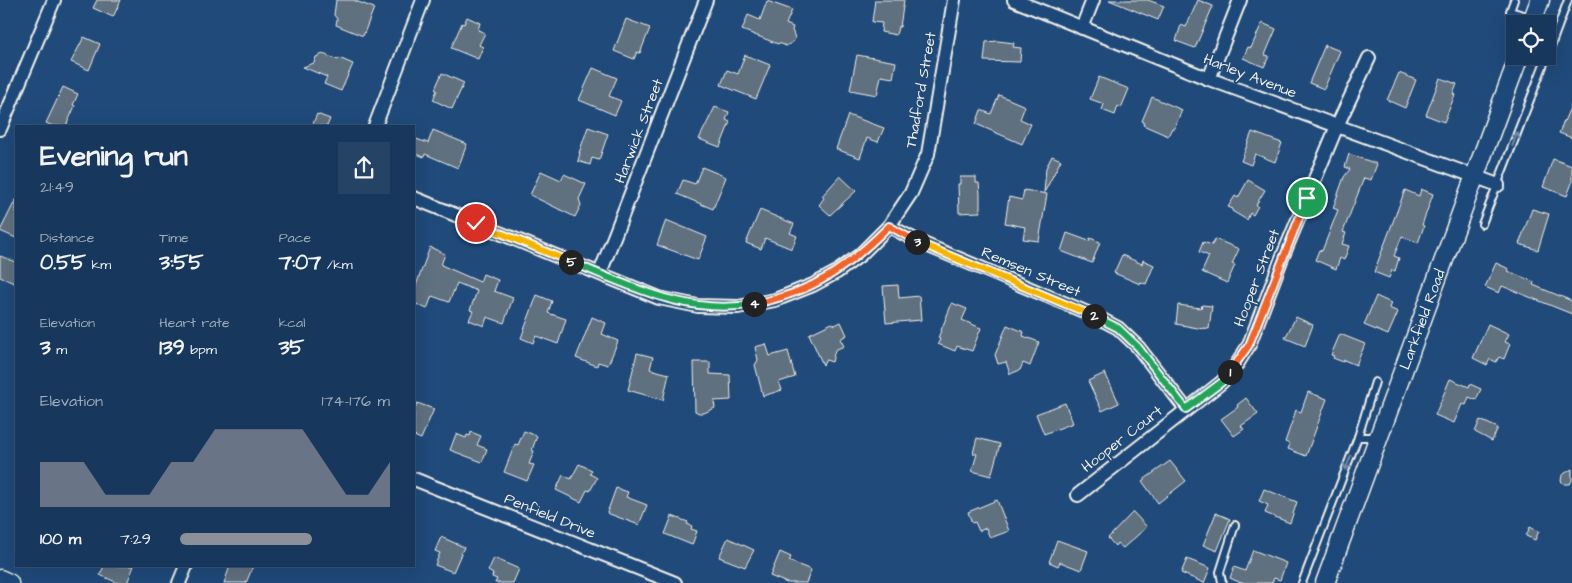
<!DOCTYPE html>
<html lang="en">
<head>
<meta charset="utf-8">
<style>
  body { margin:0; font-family:"Architects Daughter",sans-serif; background:#244365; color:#f1f3f6; height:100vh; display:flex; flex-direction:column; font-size:19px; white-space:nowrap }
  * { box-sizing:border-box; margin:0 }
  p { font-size:16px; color:#9eacbb }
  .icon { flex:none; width:28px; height:28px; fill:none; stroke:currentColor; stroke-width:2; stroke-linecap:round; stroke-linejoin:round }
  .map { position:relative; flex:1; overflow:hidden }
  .side { position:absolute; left:15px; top:125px; width:400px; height:442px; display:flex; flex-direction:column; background:#17385c; border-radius:0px; box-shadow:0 5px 20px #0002,0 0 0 1px #365272 }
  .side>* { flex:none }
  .buttons { position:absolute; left:1506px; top:15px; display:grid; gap:10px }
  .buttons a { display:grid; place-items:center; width:50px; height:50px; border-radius:0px; background:#17385c; box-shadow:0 5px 20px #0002,0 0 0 1px #365272; font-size:25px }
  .pin { position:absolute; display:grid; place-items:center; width:42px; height:42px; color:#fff; margin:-21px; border:2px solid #fff; border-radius:50%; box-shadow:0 1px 5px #0007 }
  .km { position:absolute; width:25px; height:25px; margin:-12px; border-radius:50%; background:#222; color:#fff; font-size:14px; line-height:25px; text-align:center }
  .round { display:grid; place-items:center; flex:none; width:52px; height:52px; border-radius:0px; background:#244365 }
  .head { display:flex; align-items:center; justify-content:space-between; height:85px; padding:0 25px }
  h1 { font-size:28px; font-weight:800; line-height:38px }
  .metrics { display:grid; grid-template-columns:repeat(3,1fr); gap:8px; height:85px; padding:5px 25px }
  .metrics div { display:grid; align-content:center }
  .metrics b { font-size:21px; font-weight:800 }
  .metrics small { font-size:14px; font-weight:400 }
  .metrics p { font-size:14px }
  .chart { height:140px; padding:10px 25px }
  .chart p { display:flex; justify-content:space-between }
  .chart svg { width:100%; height:90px; margin-top:5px; fill:#8c9099; opacity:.7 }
  ul { padding:0 25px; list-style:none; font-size:16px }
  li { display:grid; grid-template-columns:80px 60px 1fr; align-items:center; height:38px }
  li i { height:12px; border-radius:6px; background:#8c9099 }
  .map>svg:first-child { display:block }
  .building { fill:#5f6f7f; stroke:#f4f1e8 }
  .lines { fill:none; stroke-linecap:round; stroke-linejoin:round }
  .lane-casing { stroke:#f4f1e8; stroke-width:10 }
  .street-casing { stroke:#f4f1e8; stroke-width:16 }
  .secondary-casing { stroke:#f4f1e8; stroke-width:21 }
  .lane { stroke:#1f4a7a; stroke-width:6 }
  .street { stroke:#1f4a7a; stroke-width:12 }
  .secondary { stroke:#1f4a7a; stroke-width:18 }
  .oneway { stroke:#748da6 }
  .split-1-casing { stroke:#fff; stroke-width:10 }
  .split-2-casing { stroke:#fff; stroke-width:10 }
  .split-3-casing { stroke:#fff; stroke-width:10 }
  .split-4-casing { stroke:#fff; stroke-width:10 }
  .split-5-casing { stroke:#fff; stroke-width:10 }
  .split-6-casing { stroke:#fff; stroke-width:10 }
  .split-1 { stroke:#f0652b; stroke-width:6 }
  .split-2 { stroke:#22a559; stroke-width:6 }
  .split-3 { stroke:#f5b400; stroke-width:6 }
  .split-4 { stroke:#f0652b; stroke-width:6 }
  .split-5 { stroke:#22a559; stroke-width:6 }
  .split-6 { stroke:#f5b400; stroke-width:6 }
  .labels { text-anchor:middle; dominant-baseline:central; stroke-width:4; stroke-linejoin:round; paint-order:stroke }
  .street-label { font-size:15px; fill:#f4f1e8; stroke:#1f4a7a }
</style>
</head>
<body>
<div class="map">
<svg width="1572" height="583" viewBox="0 0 1572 583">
  <rect width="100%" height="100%" fill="#1f4a7a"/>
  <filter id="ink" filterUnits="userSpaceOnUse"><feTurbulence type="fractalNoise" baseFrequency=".02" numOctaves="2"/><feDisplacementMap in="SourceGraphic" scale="10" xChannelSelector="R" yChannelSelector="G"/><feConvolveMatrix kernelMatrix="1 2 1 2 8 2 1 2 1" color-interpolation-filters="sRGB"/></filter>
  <g filter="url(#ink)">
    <!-- building -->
    <g class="building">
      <path d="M97,0H121L113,17L93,8Z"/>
      <path d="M336,0H353L374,8L363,36L336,25L337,19L334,15Z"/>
      <path d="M875,0H904L900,27H898L896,35L881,32L882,23L872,22Z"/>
      <path d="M1109,0H1148L1164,6L1158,20Z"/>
      <path d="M1198,0L1213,6L1195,48L1176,41L1181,25L1186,27Z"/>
      <path d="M767,1L792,10L786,24L793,27L792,30L795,38L793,42L786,46L779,43L778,44L742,30L748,15L760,20Z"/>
      <path d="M467,17L480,23L478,30L485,33L479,45L483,47L478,59L451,48L462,23L464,24Z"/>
      <path d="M626,19L650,28L640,53L637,52L634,59L614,51Z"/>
      <path d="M1262,23L1276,29L1265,55L1269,56L1264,67L1243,58L1248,47L1251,48Z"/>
      <path d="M84,37L100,44L89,70L71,62Z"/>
      <path d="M998,41L1014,43L1013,47L1021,48L1020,62L984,61L986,42Z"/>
      <path d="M1325,45L1340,51L1324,89L1309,83Z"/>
      <path d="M323,54L338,60L339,58L353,64L341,91L324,84L327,77L303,67L314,63L316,57Z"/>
      <path d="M745,55L770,65L756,99L721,85L727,70L738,74Z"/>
      <path d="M857,55L896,62L893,78L881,76L877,95L850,90Z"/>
      <path d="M593,68L617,78L609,96L621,101L615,115L579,100Z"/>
      <path d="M442,73L464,83L452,109L433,100L437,90L435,89Z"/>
      <path d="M1399,73L1416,80L1405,108L1387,100Z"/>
      <path d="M1099,77L1129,89L1121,108L1118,106L1115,115L1102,110L1104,104L1090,99Z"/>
      <path d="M1440,78L1457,84L1453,94L1455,95L1444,122L1426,115Z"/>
      <path d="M63,87L78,94L73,105L75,106L66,126H53L46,123Z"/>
      <path d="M999,95L1025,106L1020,119L1031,124L1022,144L976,124L981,110L991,114Z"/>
      <path d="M1152,97L1182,110L1174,129L1172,128L1168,136L1143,125L1144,122L1142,121Z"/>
      <path d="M1572,103V138L1559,133Z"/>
      <path d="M715,107L729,112L726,120L730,122L720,147L699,139Z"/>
      <path d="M317,114L330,119L327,126H312Z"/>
      <path d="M848,115L884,128L878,142L867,138L860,158L836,149Z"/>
      <path d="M588,127L608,134L599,160L592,158L590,165L578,161L580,153H579Z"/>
      <path d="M433,130L467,144L458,168L425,154L424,157L414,153V144L416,139L428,143Z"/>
      <path d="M1252,132L1282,143L1275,162L1255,154L1251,165L1241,161Z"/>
      <path d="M1349,154L1377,164L1371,180L1364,178L1343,232L1346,233L1342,244L1349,246L1344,260L1340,258L1336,269L1315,260L1319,250L1322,251L1338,210L1333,208L1344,177L1350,169L1345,167Z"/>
      <path d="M1052,156L1061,160L1044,193L1046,168Z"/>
      <path d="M1553,159L1572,166V183L1567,196L1543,187Z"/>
      <path d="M702,167L726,177L713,209L677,194L683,180L695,184Z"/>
      <path d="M541,171L561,180L564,174L586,184L579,199L581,205L575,217L530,195Z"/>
      <path d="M840,176L856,191L830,215L819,205L824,198L822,196Z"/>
      <path d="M960,177H976V183H979L980,193V212L959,213L958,184H960Z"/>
      <path d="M1248,180L1265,190L1256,205L1258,206L1253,215L1250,213L1247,220L1232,211L1233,209L1228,207L1235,196L1238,198Z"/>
      <path d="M1421,189L1433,194L1422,225L1424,226L1418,243L1402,236L1394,256L1399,258L1395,271L1392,270L1389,278L1374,272L1405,190L1419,196Z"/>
      <path d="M1024,190L1047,194L1039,241L1023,239L1025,227L1005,223L1009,197L1022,200Z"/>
      <path d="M16,199V238L0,231Z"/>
      <path d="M1532,209L1549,214L1538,250L1519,244Z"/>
      <path d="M760,210L794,224L790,233L797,236L792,249L765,238L761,249L746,243Z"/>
      <path d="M666,220L707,237L698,260L657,245Z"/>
      <path d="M1067,233L1089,241L1090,238L1100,242L1092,263L1061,251Z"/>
      <path d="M1215,239L1239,249L1232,264L1235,265L1227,283L1202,272L1209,256L1199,252L1203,242L1212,245Z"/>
      <path d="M430,247L445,254L441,265L480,282L483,274L498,280L494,291L513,298L504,323L487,317L484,326L469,320L473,311L470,310L477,291L457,283L449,302L432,296L427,309L414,303V291Z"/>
      <path d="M1122,255L1142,264L1143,260L1154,265L1146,284L1140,282V284L1114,273Z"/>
      <path d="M0,256L16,262V277L14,283L0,277Z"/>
      <path d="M1496,263L1509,269L1508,271L1534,282L1533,285L1572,301V314L1502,286L1499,293L1485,287Z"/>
      <path d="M898,285L899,298L919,296L921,320L886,323L883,286Z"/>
      <path d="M537,295L552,301L548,313L566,319L558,344L536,336L533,343L521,338Z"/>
      <path d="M1376,296L1391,303L1389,308L1398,312L1388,335L1364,325Z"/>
      <path d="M952,303L967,309L962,320L981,328L972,351L957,346L955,351L938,344L940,339L938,338Z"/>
      <path d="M1178,305L1201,308L1202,305L1212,306L1209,329L1203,328V329L1176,324Z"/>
      <path d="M592,317L606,323L602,334L618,341L608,365L598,362L597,366L576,358Z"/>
      <path d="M1296,317L1313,325L1305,346L1285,338Z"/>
      <path d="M841,322L847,335L840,339L844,346L835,350L832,362L826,360L823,365L809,334L832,323L835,325Z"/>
      <path d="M1488,324L1509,334L1505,342L1510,344L1504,359L1499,357L1496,362L1490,359L1487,365L1473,358Z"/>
      <path d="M1007,325L1024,332L1023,336L1039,342L1030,366L1023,363L1020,370L1010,374L1006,362L998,364L995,355Z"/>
      <path d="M1340,334L1365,344L1356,365L1344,360L1343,362L1333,358L1334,356L1331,355Z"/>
      <path d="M766,344L770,356L788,351L795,377L779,382L782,390L763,396L755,365L758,360L755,347Z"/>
      <path d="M637,353L653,357L650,369L669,374L663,400L628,390Z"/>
      <path d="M694,362H710V374L730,375L731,400L714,401L715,408L704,413H699L695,411Z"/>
      <path d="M1105,373L1119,403L1102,411L1088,381Z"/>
      <path d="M1450,379L1469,387L1470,384L1481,389L1476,400L1469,397L1466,405L1462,404L1454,423L1435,415Z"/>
      <path d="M1308,392L1327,399L1306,456L1288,449L1290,444L1285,442L1296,410L1301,412Z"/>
      <path d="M1246,398L1258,414L1241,426L1244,429L1234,436L1221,419L1238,407L1237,405Z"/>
      <path d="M417,403L434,409L421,439L414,436V411Z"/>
      <path d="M1065,403L1073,423L1044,434L1036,414Z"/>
      <path d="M1480,420L1498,428L1492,441L1475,432Z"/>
      <path d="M524,431L537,436L532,450L534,451L529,464L534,465L527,481L504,472L515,444L518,445Z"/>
      <path d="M471,432L481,436L477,445L487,449L482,462L450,450L456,434L466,438L467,435L470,436Z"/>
      <path d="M977,438L1000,444L991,476L972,471L977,454L973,453Z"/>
      <path d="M1170,461L1186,481L1158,503L1142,481Z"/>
      <path d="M579,464L592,470L590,474L597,478L590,491L587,490L581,502L556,490L563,475L571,479Z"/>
      <path d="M1572,469V481L1569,484H1564L1561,481L1562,475Z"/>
      <path d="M616,488L628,492L626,497L647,505L639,525L607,513Z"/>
      <path d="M1264,489L1297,502L1290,523L1265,513L1268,505L1259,501Z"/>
      <path d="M997,500L1009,531L990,538L986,528L979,531L975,522L972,523L968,512Z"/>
      <path d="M1133,512L1147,527L1123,548L1117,543L1115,546L1108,538Z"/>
      <path d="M1216,513L1230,519L1217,551L1203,545Z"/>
      <path d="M672,516L688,522L687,524L692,526L691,529L697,531L692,545L665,534Z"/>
      <path d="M1530,527L1539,531L1535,540L1526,536Z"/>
      <path d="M441,537L464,547L453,572L435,565L440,553L435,551Z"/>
      <path d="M728,538L754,550L745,567L719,557Z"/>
      <path d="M1057,540L1088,551L1081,570L1060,562L1058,566L1049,562Z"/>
      <path d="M1253,550L1286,563L1280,580L1274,578L1272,583H1241L1230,578L1234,567L1245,571Z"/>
      <path d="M780,552L791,557L789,561L811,570L806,583H787L770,576Z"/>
      <path d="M494,558L519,569L513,583H495L497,579L492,577L493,574L488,571Z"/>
      <path d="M1187,559L1210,568L1204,583L1181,573Z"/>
      <path d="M104,566H134L127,583H118L100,575Z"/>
      <path d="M230,566H253L246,583H224Z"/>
    </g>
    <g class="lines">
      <!-- lane casing -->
      <g class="lane-casing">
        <g id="lane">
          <path d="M1514,0L1510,11L1533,18"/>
          <path d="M1548,54L1568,0"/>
          <path d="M1482,224L1547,56"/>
          <path d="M1358,437L1375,382"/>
          <path d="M1223,583L1222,582L1220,572L1235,525"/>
          <path d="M1302,583L1358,437H1378"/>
        </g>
      </g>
      <!-- street casing -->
      <g class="street-casing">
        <g id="street">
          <path d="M1014,0L1209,79L1498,185"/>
          <path d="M1082,28L1093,0"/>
          <path d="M1209,79L1240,0"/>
          <path d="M375,126L423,0"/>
          <path d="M0,129L54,0"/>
          <path d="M414,198L659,298L698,306L738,307L775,300L813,285L837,272L860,255L889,226L911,193L928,154L954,0"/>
          <path d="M889,226L919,242L1095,316L1118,328L1138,347L1186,409"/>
          <path d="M600,273L706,0"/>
          <path d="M414,479L675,583"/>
          <path d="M1078,495L1222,382L1237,364L1249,345L1282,258L1337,126L1369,58"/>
          <path d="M179,583L186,566"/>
        </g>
      </g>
      <!-- secondary casing -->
      <g class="secondary-casing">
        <g id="secondary">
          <path d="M1531,24L1540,0"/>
          <path d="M0,579L9,583"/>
          <path id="s1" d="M1325,583L1519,56"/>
        </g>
      </g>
      <!-- lane -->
      <use href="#lane" class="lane"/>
      <!-- street -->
      <use href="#street" class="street"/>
      <!-- secondary -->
      <use href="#secondary" class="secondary"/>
    </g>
    <!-- one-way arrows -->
    <defs><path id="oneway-shaft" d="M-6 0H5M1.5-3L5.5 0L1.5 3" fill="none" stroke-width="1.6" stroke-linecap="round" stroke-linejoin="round" transform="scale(1.25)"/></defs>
    <g class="oneway">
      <use href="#oneway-shaft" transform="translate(1515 139) rotate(-69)"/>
      <use href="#oneway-shaft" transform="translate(1348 463) rotate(111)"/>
    </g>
  </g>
  <g class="lines" filter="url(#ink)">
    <!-- split-1 casing -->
    <g class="split-1-casing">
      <path id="split-1" d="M1230,372L1249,345L1307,198"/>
    </g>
    <!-- split-2 casing -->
    <g class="split-2-casing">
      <path id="split-2" d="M1094,316L1118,328L1138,347L1186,409L1222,382L1230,372"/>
    </g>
    <!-- split-3 casing -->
    <g class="split-3-casing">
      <path id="split-3" d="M917,242L1094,316"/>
    </g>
    <!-- split-4 casing -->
    <g class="split-4-casing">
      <path id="split-4" d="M754,304C814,292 847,268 889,226L917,242"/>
    </g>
    <!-- split-5 casing -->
    <g class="split-5-casing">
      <path id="split-5" d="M571,262C631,286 687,316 754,304"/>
    </g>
    <!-- split-6 casing -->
    <g class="split-6-casing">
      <path id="split-6" d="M476,223L571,262"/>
    </g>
    <!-- split-1 -->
    <use href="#split-1" class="split-1"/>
    <!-- split-2 -->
    <use href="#split-2" class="split-2"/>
    <!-- split-3 -->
    <use href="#split-3" class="split-3"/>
    <!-- split-4 -->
    <use href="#split-4" class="split-4"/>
    <!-- split-5 -->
    <use href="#split-5" class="split-5"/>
    <!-- split-6 -->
    <use href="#split-6" class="split-6"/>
  </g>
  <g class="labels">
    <!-- street labels -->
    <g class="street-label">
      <text transform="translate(1250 76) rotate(21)">Harley Avenue</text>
      <text transform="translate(921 90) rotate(-80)">Thadford Street</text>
      <text transform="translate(639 131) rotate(-69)">Harwick Street</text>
      <text transform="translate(1031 272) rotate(23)">Remsen Street</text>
      <text transform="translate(1257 278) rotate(-69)">Hooper Street</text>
      <text stroke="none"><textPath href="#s1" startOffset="281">Larkfield Road</textPath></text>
      <text transform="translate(1122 439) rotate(-38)">Hooper Court</text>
      <text transform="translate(550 516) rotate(22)">Penfield Drive</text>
    </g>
  </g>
</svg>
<div class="buttons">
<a><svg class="icon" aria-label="locate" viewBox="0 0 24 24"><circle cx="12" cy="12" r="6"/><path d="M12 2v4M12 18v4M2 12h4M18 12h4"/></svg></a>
</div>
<div class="pin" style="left:1307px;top:198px;background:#1e9e55"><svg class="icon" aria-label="arrive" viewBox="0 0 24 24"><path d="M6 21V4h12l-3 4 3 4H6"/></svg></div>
<div class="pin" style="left:476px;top:223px;background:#d93025"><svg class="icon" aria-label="check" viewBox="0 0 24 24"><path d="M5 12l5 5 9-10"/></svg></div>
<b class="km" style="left:1230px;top:372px">1</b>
<b class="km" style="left:1094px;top:316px">2</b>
<b class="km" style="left:917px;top:242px">3</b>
<b class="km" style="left:754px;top:304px">4</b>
<b class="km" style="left:571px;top:262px">5</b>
<section class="side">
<div class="head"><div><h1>Evening run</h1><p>21:49</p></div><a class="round"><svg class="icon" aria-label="share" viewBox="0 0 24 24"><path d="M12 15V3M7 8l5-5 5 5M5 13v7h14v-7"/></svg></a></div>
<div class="metrics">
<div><p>Distance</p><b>0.55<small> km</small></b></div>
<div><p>Time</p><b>3:55</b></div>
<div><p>Pace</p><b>7:07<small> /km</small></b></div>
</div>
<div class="metrics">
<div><p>Elevation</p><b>3<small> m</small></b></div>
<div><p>Heart rate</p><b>139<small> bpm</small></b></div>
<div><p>kcal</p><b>35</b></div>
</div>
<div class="chart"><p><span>Elevation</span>174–176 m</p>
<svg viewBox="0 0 160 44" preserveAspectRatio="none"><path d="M0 44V22L10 22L20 22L30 38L40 38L50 38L60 22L70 22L80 6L90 6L100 6L110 6L120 6L130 22L140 38L150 38L160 22V44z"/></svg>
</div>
<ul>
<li><b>100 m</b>7:29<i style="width:63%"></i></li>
</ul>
</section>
</div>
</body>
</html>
